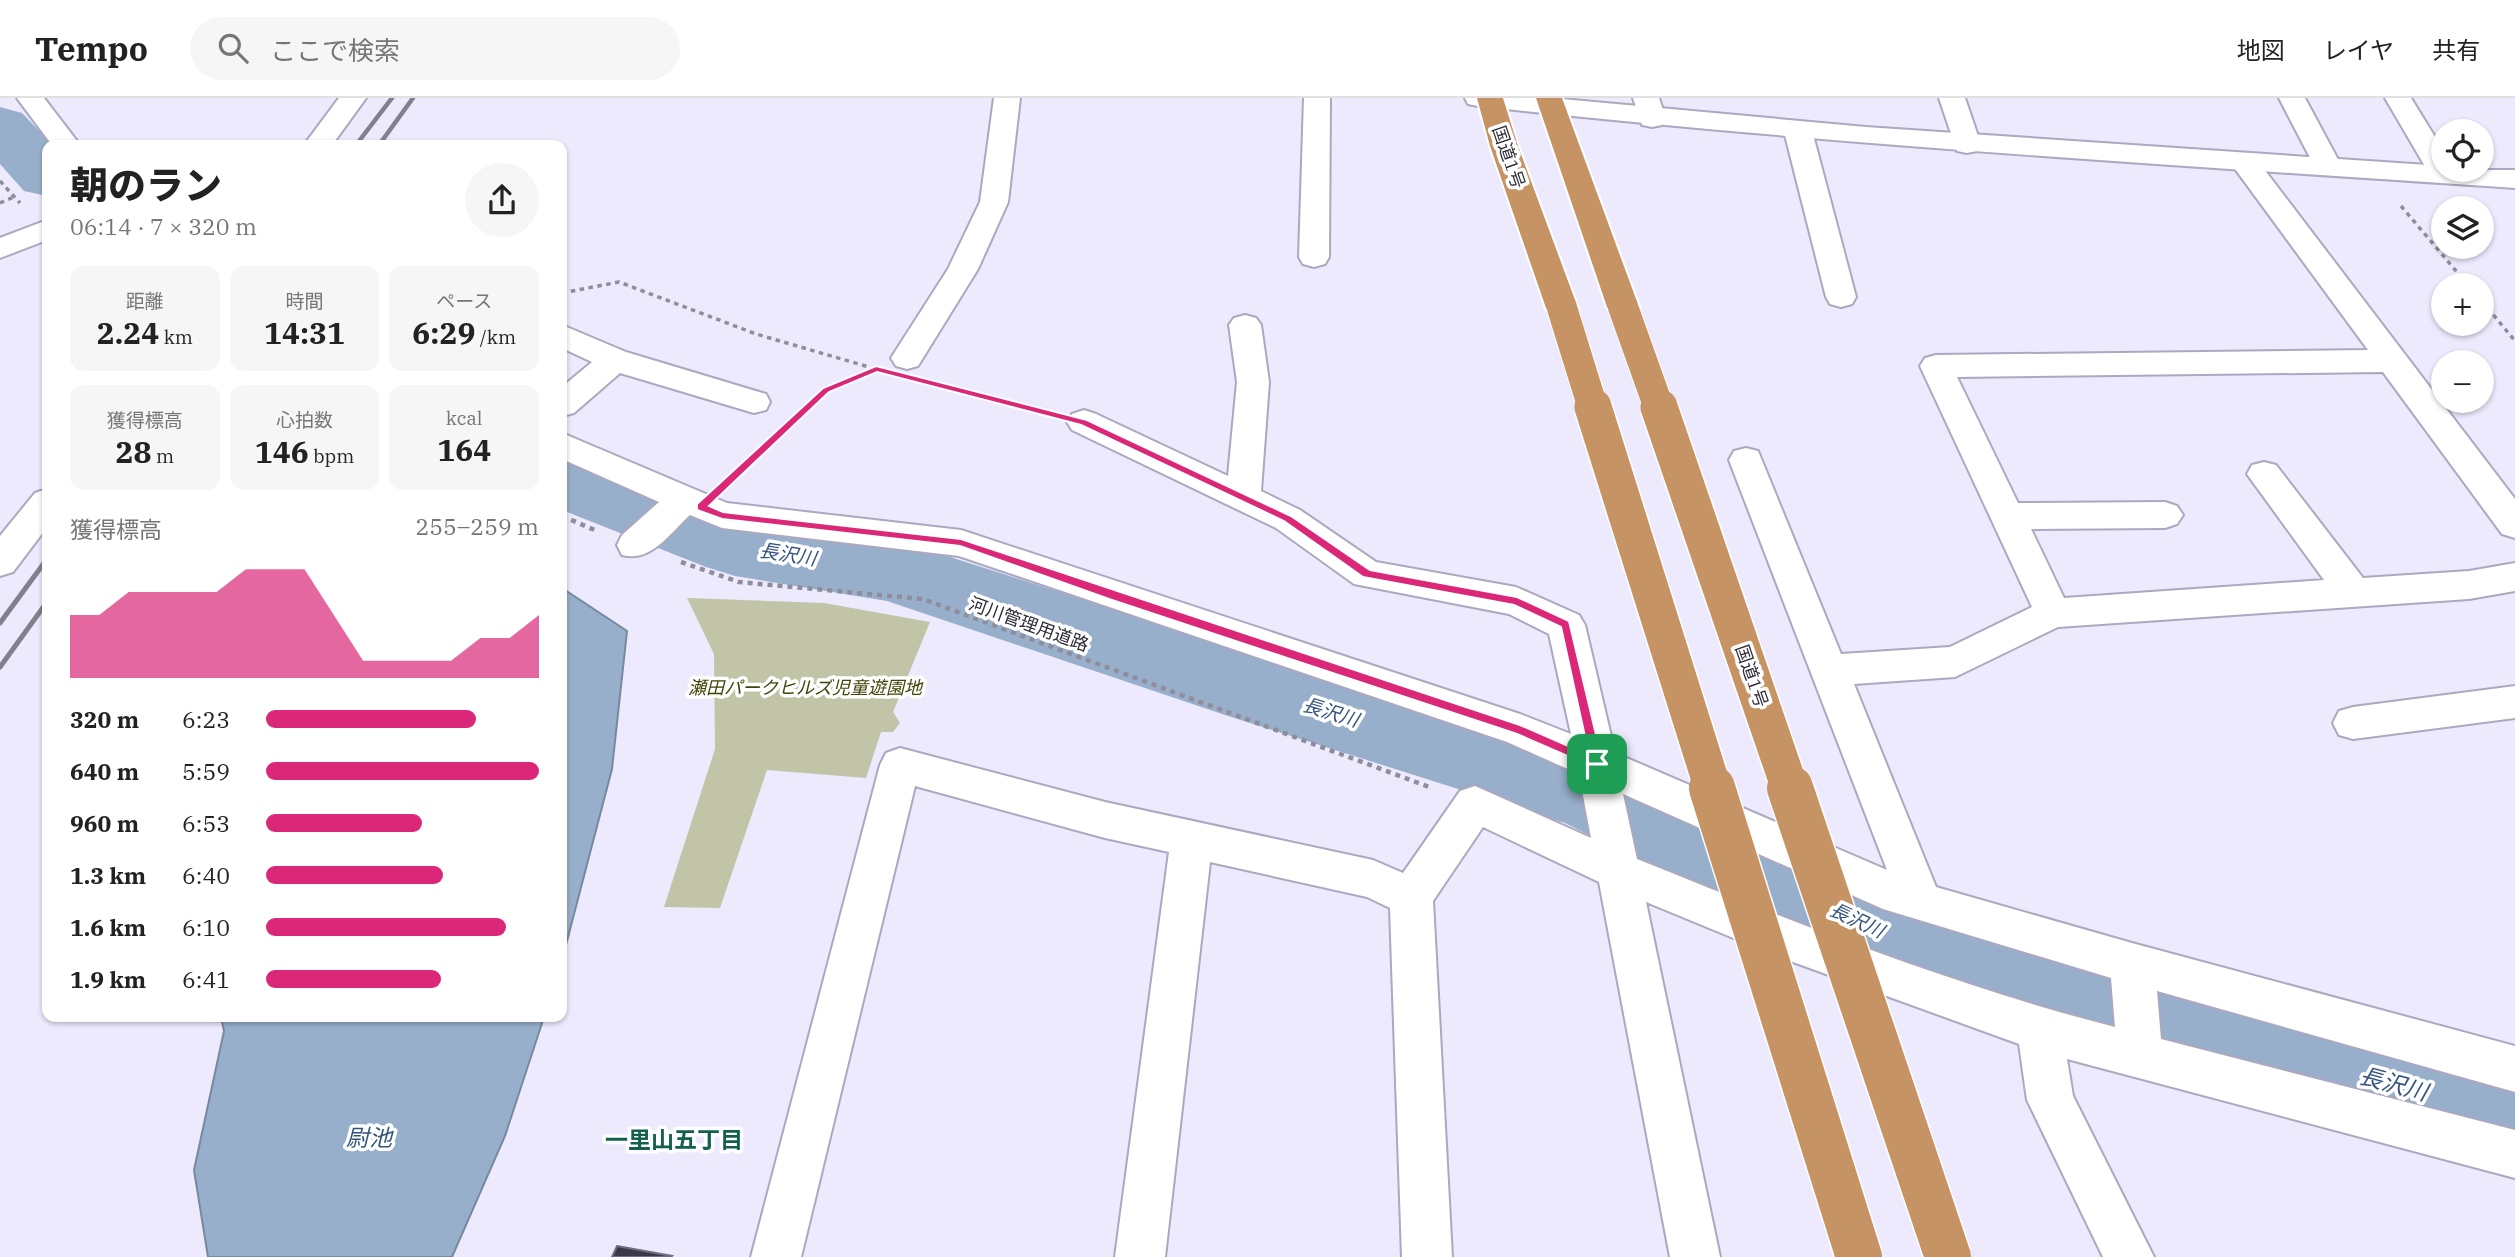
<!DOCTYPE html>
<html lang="ja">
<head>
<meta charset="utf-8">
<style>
  body { margin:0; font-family:"IBM Plex Serif","Noto Sans JP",serif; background:#f6f6f6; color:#222; height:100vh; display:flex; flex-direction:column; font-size:26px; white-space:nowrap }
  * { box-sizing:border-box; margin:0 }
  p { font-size:23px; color:#767676 }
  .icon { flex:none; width:38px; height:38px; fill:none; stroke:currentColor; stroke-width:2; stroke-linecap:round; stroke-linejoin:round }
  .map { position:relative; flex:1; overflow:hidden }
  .details { position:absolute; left:42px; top:42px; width:525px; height:882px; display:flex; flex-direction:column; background:#fff; border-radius:14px; box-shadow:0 2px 5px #0004 }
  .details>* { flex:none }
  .tools { position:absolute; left:2431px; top:21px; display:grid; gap:14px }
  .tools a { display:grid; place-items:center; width:63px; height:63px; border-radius:50%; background:#fff; box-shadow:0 2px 5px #0004; font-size:35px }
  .pin { position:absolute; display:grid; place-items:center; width:60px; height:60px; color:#fff; margin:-30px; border-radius:14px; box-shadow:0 4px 10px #0006 }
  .round { display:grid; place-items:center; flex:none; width:74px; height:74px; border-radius:37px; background:#f6f6f6 }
  .summary { display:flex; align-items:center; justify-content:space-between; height:119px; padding:0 28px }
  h1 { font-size:38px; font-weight:800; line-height:52px }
  .metrics { display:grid; grid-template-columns:repeat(3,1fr); gap:10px; height:119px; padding:7px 28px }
  .metrics div { display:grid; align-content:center; border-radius:14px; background:#f6f6f6; text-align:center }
  .metrics b { font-size:30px; font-weight:800 }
  .metrics small { font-size:19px; font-weight:400 }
  .metrics p { font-size:19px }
  .chart { height:196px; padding:14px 28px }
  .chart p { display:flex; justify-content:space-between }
  .chart svg { width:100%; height:126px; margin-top:7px; fill:#db2777; opacity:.7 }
  ul { padding:0 28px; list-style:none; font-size:23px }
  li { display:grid; grid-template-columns:112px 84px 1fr; align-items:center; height:52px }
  li i { height:18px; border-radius:9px; background:#db2777 }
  header { display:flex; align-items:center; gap:42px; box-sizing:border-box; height:98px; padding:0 35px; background:#fff; border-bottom:2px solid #e0e0e0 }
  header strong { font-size:33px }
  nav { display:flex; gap:38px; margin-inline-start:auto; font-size:24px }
  .search { width:490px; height:63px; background:#f6f6f6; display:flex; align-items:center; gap:18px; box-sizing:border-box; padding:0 24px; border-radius:38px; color:#767676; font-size:26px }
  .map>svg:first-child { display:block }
  .green { fill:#c1c4a7 }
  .water { fill:#98afcb; stroke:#78889e; stroke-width:2 }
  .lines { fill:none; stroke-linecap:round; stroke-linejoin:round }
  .river { fill:#98afcb; fill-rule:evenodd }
  .building { fill:#3b384a; stroke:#706d80; stroke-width:2 }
  .minor-casing { stroke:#aba8bf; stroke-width:4 }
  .tertiary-casing { stroke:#aba8bf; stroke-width:4 }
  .trunk-casing { stroke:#fff; stroke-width:4 }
  .path-far1 { stroke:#8f8d9c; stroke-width:3.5; stroke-dasharray:4.5 4.5; stroke-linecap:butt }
  .path { stroke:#8f8d9c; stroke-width:4.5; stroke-dasharray:5 5; stroke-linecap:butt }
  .minor { fill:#fff; fill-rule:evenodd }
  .tertiary { fill:#fff; fill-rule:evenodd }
  .trunk { fill:#c69364; fill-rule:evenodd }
  .rail-far1 { stroke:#82808e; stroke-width:4.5 }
  .rail { stroke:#82808e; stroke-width:5 }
  .trunk-bridge-far2-casing { stroke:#fff; stroke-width:32; stroke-linecap:butt }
  .trunk-bridge-far1-casing { stroke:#fff; stroke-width:40; stroke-linecap:butt }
  .trunk-bridge-casing { stroke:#fff; stroke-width:49; stroke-linecap:butt }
  .trunk-bridge-far2 { stroke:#c69364; stroke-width:30 }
  .trunk-bridge-far1 { stroke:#c69364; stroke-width:37 }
  .trunk-bridge { stroke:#c69364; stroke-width:46 }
  .route { fill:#db2777; stroke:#fff; stroke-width:2; fill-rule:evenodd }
  .labels { text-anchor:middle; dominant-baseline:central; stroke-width:7; stroke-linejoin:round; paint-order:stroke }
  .street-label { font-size:18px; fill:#2e2d36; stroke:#fff }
  .park-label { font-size:18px; font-style:italic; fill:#414407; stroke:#fff }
  .water-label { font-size:19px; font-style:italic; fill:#33557d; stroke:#fff }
  .near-water-label { font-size:23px; font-style:italic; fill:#33557d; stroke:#fff }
  .near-neighbourhood-label { font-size:23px; font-weight:bold; fill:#13614c; stroke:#fff }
</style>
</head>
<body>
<header>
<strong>Tempo</strong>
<div class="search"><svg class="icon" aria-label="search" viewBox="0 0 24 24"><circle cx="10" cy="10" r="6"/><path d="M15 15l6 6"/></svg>ここで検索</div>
<nav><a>地図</a><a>レイヤ</a><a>共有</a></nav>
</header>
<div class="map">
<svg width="2515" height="1159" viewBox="0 0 2515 1159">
  <rect width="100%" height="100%" fill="#edeafe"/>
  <!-- green -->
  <path class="green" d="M687,500L824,505L930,524L893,614L900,625L893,634H881L866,680L767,672L720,810L664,809L715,651L714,556Z"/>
  <!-- water -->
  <g class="water">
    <path d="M562,490L627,533L612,671L562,862Z"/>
    <path d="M221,919H544L505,1038L452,1159H208L194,1072L224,933Z"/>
  </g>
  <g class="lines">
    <!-- river -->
    <g class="river">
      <path d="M0,9L22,15L53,47H47V98L24,93L0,66Z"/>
      <path d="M562,353L743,418L891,440L1225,547L1591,654L1624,666L1911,800C1979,827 2050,839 2118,866L2133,900L2118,934L2082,948L1957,912L1841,864L1565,725L1225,617L887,503L735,478L706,469L562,412Z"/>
      <path d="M2192,881L2515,965V1071L2192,979L2155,965L2140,930L2155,895Z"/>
    </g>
  </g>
  <!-- building -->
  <path class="building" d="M617,1148L672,1158L671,1159H612Z"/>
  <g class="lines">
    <!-- minor casing -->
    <g class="minor-casing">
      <g id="minor">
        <path d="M17,0H44L80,47H52Z"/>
        <path d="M339,0H366L332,47H304Z"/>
        <path d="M994,0H1020L1008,104L978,171L918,268L907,271L896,268L891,260L948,171L980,104Z"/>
        <path d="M1304,0H1330L1329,159L1325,166L1314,169L1303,166L1299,159Z"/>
        <path d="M1633,0H1659L1666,21L1662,27L1652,29L1642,27Z"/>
        <path d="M1939,0H1965L1981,47L1977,53L1967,55L1957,53Z"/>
        <path d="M2279,0H2305L2342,69L2338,75L2328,77L2318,75Z"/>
        <path d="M2385,0H2411L2443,52V72H2455L2457,76L2453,82L2443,85L2433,82Z"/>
        <path d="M1798,25L1808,27L1812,33L1856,199L1852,206L1841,209L1830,206L1826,199L1784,33L1788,27Z"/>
        <path d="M2244,56L2254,58L2515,401V440L2502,436L2383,274L1957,279L2018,405L2165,404L2177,408L2183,417L2177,426L2165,430L2031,431L2064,500L2324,482L2247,376L2252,367L2264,364L2276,367L2363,480L2469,473L2515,465V493L2469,501L2058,529L1955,579L1854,586L1936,789L2132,845L2515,948V994L2157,893L2161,941L2515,1032V1080L2067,961L2073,998L2154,1159H2103L2027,1002L2019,946L1782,860L1646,804L1720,1159H1670L1599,784L1483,729L1433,803L1452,1159H1402L1390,810L1367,799L1210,764L1165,1159H1115L1169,754L1105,740L915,688L801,1159H751L880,667L886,655L900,650L1105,704L1373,762L1403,775L1460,693L1475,688L1591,740L1579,676L1507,644L959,458L722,430L690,417C670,435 651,465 622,457L617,447L622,437L659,404L562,361V335L727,405L961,432L1520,616L1571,636L1549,536L1509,516L1354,486L1276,430L1072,332L1067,324L1072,316L1084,312L1096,316L1228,378L1237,284L1229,227L1234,220L1245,217L1256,220L1261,227L1269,284L1261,393L1300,412L1376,464L1516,489L1579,517L1585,527L1615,655L1887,772L1729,362L1734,353L1746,350L1758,353L1841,556L1950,549L2032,509L1920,268L1925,260L1936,257L2368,252L2230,64L2234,58ZM1623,696L1883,811L2111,880L2115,929C1951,887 1793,824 1637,761Z"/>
        <path d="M562,227L626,254L766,296L770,304L766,312L754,315L620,275L574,315L562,318V289L592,264L562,250Z"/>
        <path d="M47,391V429L13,474L0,478V438L35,395Z"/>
        <path d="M2515,588V620L2353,641L2339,637L2333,625L2339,613L2353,609Z"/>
      </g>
    </g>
    <!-- tertiary casing -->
    <g class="tertiary-casing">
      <g id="tertiary">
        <path d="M1465,0H1551L1866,29L2443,68V72H2515V90C2169,67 1823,46 1478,8L1468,6Z"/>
        <path d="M47,122V142L0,160V140Z"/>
      </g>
    </g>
    <!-- trunk casing -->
    <g class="trunk-casing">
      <g id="trunk">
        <path d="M1477,0H1503L1518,48L1578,210L1573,217L1562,220L1551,217L1546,210L1490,48Z"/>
        <path d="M1536,0H1562L1639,209L1634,216L1623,219L1612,216L1607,209Z"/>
      </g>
    </g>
    <!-- path-far1 -->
    <g class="path-far1">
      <path d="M0,83L20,105"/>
      <path d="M0,105L14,99"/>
      <path d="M2401,108L2468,187"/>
      <path d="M562,195L619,184L756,236L869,269"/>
      <path d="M2482,203L2515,243"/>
      <path d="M935,286L1032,310"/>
      <path d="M806,310L826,292L869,274"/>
    </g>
    <!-- path -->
    <g class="path">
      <path d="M1025,309L1046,314"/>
      <path d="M790,326L808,309"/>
      <path d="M733,379L783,332"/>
      <path d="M562,418L597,433"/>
      <path d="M681,464L739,484L923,501L1432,690"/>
    </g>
    <!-- minor -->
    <use href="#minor" class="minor"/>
    <!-- tertiary -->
    <use href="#tertiary" class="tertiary"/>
    <!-- trunk -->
    <use href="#trunk" class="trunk"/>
    <!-- rail-far1 -->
    <g class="rail-far1">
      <path d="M356,47L392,0"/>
      <path d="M379,47L413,0"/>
    </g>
    <!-- rail -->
    <g class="rail">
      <path d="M0,525L47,461"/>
      <path d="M0,569L47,504"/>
    </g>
    <!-- trunk-bridge-far2 casing -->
    <g class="trunk-bridge-far2-casing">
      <g id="trunk-bridge-far2">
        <path d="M1623,209L1659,310"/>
        <path d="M1562,210L1593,310"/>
      </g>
    </g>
    <!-- trunk-bridge-far1 casing -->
    <g class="trunk-bridge-far1-casing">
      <g id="trunk-bridge-far1">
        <path d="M1593,309L1713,691"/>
        <path d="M1659,309L1790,691"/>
      </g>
    </g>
    <!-- trunk-bridge casing -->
    <g class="trunk-bridge-casing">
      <g id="trunk-bridge">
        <path d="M1712,690L1859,1159"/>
        <path d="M1790,690L1948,1159"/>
      </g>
    </g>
    <!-- trunk-bridge-far2 -->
    <use href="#trunk-bridge-far2" class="trunk-bridge-far2"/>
    <!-- trunk-bridge-far1 -->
    <use href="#trunk-bridge-far1" class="trunk-bridge-far1"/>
    <!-- trunk-bridge -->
    <use href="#trunk-bridge" class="trunk-bridge"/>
  </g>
  <!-- route -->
  <path class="route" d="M876,268L1087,322L1291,418L1370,472L1517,499L1569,523L1603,666L1601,669H1593L1517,636L1109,501L960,448L722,421L697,412V406L823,290ZM877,274L1081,327L1284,423L1363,479L1514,507L1561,529L1589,657L1520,627L961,441L723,414L709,408L829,294Z"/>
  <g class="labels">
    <!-- street labels -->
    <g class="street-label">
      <text transform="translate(1509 59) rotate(71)">国道1号</text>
      <text transform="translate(1029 526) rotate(20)">河川管理用道路</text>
      <text transform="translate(1752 578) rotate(71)">国道1号</text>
    </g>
    <!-- park labels -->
    <g class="park-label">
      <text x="805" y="589">瀬田パークヒルズ児童遊園地</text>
    </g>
    <!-- water labels -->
    <g class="water-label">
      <text transform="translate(788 456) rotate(9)">長沢川</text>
      <text transform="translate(1331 614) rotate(17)">長沢川</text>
      <text transform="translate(1857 822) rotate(25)">長沢川</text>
    </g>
    <!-- near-water labels -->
    <g class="near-water-label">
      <text transform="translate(2394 985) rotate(15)">長沢川</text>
      <text x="369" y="1039">尉池</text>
    </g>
    <!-- near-neighbourhood labels -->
    <g class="near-neighbourhood-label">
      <text x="674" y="1041">一里山五丁目</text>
    </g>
  </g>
</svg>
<div class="tools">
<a><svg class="icon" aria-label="locate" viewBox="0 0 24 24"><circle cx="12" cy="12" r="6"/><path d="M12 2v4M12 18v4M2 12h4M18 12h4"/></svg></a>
<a><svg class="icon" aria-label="layers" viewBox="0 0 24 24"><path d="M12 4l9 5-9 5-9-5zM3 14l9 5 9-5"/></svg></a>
<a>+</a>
<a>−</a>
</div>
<div class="pin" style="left:1597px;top:666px;background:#1e9e55"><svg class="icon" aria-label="arrive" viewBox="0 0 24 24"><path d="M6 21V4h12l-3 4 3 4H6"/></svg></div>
<section class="details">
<div class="summary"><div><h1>朝のラン</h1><p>06:14 · 7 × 320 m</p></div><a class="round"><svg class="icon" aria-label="share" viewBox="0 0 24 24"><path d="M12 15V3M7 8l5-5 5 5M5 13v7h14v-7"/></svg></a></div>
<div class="metrics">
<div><p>距離</p><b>2.24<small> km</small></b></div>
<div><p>時間</p><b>14:31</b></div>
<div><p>ペース</p><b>6:29<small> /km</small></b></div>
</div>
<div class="metrics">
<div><p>獲得標高</p><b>28<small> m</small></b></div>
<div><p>心拍数</p><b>146<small> bpm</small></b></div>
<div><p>kcal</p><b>164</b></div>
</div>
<div class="chart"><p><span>獲得標高</span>255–259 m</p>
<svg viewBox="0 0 160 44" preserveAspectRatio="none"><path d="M0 44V22L10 22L20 14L30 14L40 14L50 14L60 6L70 6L80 6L90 22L100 38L110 38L120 38L130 38L140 30L150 30L160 22V44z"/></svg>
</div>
<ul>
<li><b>320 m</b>6:23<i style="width:77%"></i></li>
<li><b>640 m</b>5:59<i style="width:100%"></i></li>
<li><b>960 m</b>6:53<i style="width:57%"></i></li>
<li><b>1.3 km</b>6:40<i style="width:65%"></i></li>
<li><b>1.6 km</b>6:10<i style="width:88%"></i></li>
<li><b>1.9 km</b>6:41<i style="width:64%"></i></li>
</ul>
</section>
</div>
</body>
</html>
